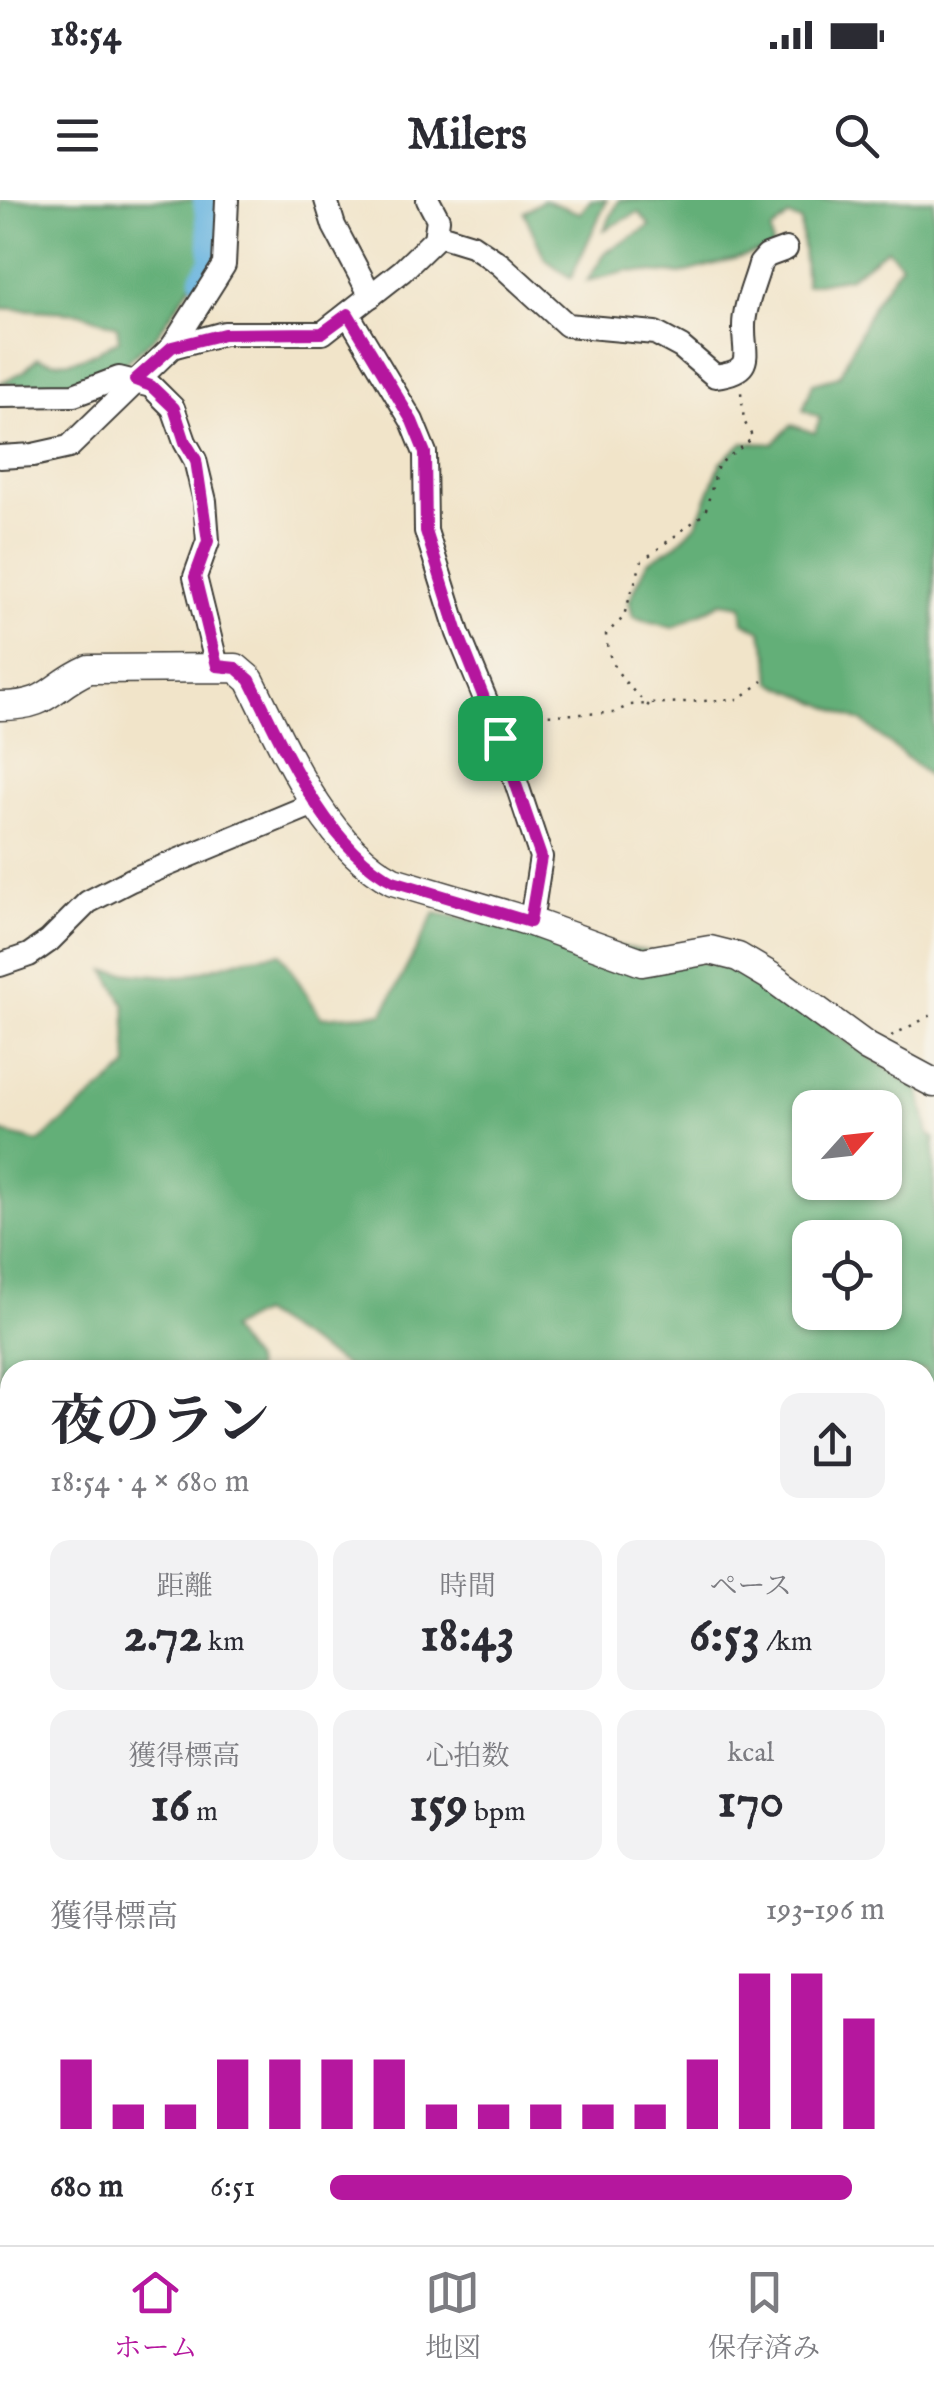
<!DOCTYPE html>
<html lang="ja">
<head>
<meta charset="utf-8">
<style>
  body { margin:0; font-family:"IM FELL English","Noto Serif JP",serif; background:#f2f2f3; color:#2b2b33; height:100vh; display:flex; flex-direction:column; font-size:38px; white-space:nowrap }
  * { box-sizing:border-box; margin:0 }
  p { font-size:32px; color:#7c7c81 }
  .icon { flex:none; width:55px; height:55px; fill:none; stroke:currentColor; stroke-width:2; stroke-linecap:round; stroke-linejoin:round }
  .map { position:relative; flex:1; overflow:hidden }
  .panel { position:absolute; left:0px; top:1160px; width:935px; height:885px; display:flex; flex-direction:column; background:#fff; border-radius:30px 30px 0 0; box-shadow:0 2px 8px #0004 }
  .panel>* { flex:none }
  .needle { width:65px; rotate:63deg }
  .buttons { position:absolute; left:792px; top:890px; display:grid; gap:20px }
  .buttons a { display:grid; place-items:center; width:110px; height:110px; border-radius:20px; background:#fff; box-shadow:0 2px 8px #0004; font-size:50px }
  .pin { position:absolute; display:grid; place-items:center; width:85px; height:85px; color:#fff; margin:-42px; border-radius:20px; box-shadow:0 5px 15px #0006 }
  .round { display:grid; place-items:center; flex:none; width:105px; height:105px; border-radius:20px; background:#f2f2f3 }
  .summary { display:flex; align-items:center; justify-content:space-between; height:170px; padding:0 50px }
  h1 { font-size:55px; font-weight:700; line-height:75px }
  .figures { display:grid; grid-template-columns:repeat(3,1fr); gap:15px; height:170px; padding:10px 50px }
  .figures div { display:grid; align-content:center; border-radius:20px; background:#f2f2f3; text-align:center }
  .figures b { font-size:50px; font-weight:700 }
  .figures small { font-size:28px; font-weight:400 }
  .figures p { font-size:28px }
  .chart { height:280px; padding:20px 50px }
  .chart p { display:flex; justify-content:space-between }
  .chart svg { width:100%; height:180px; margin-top:10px; stroke:#b5179e; stroke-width:6 }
  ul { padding:0 50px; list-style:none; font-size:32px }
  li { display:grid; grid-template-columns:160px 120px 1fr; align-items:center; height:75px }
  li i { height:25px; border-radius:12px; background:#b5179e }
  .status { display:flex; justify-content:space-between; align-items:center; height:70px; padding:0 50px; background:#fff; direction:ltr }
  .status svg { height:28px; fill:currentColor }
  header { display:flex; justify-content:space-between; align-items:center; height:130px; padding:0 50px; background:#fff; font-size:45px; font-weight:700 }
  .menu { display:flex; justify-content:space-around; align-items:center; height:140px; border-top:2px solid #e1e1e2; background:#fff; font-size:28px; color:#7c7c81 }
  .menu a { display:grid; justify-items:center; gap:5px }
  .menu .current { color:#b5179e }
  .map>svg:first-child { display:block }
  .forest { fill:#63af78; stroke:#40664a; stroke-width:2.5; fill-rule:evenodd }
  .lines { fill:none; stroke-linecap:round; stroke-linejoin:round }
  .river { stroke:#66b3df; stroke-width:30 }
  .minor-casing { stroke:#3c3a36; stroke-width:26 }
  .major-casing { stroke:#3c3a36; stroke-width:31 }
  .path { stroke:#3c3a36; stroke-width:2.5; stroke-dasharray:2.5 8; stroke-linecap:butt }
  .minor { stroke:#fff; stroke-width:22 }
  .major { stroke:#fff; stroke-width:28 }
  .route-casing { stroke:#fff; stroke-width:20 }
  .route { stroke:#b5179e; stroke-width:12 }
</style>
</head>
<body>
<div class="status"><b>18:54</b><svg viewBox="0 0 49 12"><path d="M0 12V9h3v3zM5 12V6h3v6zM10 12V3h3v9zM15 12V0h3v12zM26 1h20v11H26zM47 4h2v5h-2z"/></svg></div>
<header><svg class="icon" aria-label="menu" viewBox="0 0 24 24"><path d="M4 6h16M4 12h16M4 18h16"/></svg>Milers<svg class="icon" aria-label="search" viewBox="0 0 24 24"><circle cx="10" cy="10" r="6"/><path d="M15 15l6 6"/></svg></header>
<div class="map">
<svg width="934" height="2045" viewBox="0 0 934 2045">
  <rect width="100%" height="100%" fill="#f7f3e8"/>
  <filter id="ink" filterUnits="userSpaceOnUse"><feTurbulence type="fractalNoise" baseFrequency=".01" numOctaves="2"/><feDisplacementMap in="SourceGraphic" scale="20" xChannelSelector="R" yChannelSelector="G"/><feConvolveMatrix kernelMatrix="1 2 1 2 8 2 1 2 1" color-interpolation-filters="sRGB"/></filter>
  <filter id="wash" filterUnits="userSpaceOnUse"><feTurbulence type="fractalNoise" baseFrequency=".0048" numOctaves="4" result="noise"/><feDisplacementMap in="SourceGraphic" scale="40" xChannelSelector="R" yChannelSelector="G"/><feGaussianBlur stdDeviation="2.25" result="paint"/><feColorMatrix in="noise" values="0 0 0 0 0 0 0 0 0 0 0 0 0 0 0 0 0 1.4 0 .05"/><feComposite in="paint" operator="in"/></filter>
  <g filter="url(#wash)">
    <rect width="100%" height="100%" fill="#f1e4c9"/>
    <!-- forest -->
    <g class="forest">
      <path d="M0,0H208V60L156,136L110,176L70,189L0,183L23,172L38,158C69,169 91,155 119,140L117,126L80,113L0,108Z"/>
      <path d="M544,0L580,13L591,0H607L571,78L545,59L524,12Z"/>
      <path d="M619,0H934V580L863,522L771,482L769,456L761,431L744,422L742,405L722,402L673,428L633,417L629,401L648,362L677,344L697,323L721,262L743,242L773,244L791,225L815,233L820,218L803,210L813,183L839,176L874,103L901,64L887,49L850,77L806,85L801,21L789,16L771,31L773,48L680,74L629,71L587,81L605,53L650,26L639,12L604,30Z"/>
      <path d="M435,713L704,762L746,772L920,891L929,934L934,938V1648L925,1658V1170H352L260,1113L229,1129L254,1163L255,1170H10V1743L0,1732V932L39,942L128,867L125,805L106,771L182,777L247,758L281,753L321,817L383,813ZM810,908H885V982H810ZM810,1038H885V1112H810Z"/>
      <path d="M650,2035H780L782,2045H653Z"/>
    </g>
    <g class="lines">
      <!-- river -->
      <path class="river" d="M205,78L216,61L208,0"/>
    </g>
  </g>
  <g filter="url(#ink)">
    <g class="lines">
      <!-- minor casing -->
      <g class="minor-casing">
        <g id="minor">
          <path d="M326,0L334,26L371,96"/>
          <path d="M436,34L472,45L500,64L567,125L655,133L681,147L715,176C757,171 743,154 744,126C744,106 755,83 760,64L767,56L786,49"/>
          <path d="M348,114L412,221L425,253L426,331L458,433L501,537L541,657L531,722"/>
          <path d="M172,147L224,65L227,0"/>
          <path d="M0,196L74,195L119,178L151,186L173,208L185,242L195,260L205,301L208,341L195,377L217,466"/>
          <path d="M0,257L33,255L69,247L172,147L224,133H323L402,71L435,39L438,19L428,0"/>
          <path d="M0,765L29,755L49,741L88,702L131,680L314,604"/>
          <path d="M0,1733L10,1741"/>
          <path d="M0,1806L10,1804"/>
          <path d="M0,1853L10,1866"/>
          <path d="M925,1869L934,1860"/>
          <path d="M0,1946L10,1940"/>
          <path d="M925,2002L934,2025"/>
          <path d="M122,2035L128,2045"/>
          <path d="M223,2035L232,2045"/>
          <path d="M275,2035L284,2045"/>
          <path d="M324,2035L332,2045"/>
          <path d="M515,2035L521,2045"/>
          <path d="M631,2035L632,2045"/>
          <path d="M5,2045L20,2035"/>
          <path d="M162,2045L175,2037L194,2040L201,2045"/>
          <path d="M366,2045L382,2035"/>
          <path d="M448,2045L462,2035"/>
        </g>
      </g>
      <!-- major casing -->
      <g class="major-casing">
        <path id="major" d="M0,506C52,506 48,487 89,469L236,468L250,480C283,546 325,646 393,681L531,722L642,762L710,750L738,757L770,776L867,847L934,883"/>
      </g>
      <!-- path -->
      <g class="path">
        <path d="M649,506C626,485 607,465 606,434L623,418L642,361L705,313L718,265L753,238L744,221L741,192"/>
        <path d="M520,527L544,515L613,513L630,505L739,499L763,481"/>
        <path d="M891,836L934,814"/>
        <path d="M786,2035L787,2045"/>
      </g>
      <!-- minor -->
      <use href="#minor" class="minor"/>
      <!-- major -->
      <use href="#major" class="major"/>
    </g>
  </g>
  <g class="lines" filter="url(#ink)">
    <!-- route casing -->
    <g class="route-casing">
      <path id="route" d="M348,114L412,221L425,253L426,331L458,433L500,538L541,657L530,722L393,681C326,647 283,546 250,480L236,468L217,466L195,377L208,341L196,260L185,242L174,208L151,186L135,180L172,147L224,134L322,133Z"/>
    </g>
    <!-- route -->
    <use href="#route" class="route"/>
  </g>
</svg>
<div class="buttons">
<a><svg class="needle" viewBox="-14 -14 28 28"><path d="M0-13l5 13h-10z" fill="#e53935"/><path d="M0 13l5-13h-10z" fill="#7c7c81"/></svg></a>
<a><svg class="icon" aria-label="locate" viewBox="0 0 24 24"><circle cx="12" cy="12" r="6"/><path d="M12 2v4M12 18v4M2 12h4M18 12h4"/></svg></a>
</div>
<div class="pin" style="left:500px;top:538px;background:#1e9e55"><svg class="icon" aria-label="arrive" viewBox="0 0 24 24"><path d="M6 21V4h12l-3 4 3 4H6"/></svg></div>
<section class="panel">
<div class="summary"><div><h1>夜のラン</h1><p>18:54 · 4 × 680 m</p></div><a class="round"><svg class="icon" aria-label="share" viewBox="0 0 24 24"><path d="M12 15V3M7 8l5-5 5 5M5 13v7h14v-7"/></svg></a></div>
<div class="figures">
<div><p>距離</p><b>2.72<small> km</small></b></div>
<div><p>時間</p><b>18:43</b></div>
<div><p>ペース</p><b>6:53<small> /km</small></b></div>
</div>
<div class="figures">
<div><p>獲得標高</p><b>16<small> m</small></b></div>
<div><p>心拍数</p><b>159<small> bpm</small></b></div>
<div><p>kcal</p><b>170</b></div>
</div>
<div class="chart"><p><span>獲得標高</span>193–196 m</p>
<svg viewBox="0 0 160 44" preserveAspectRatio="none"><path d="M5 44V27M15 44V38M25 44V38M35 44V27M45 44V27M55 44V27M65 44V27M75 44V38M85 44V38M95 44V38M105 44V38M115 44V38M125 44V27M135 44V6M145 44V6M155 44V17"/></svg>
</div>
<ul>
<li><b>680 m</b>6:51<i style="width:94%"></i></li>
</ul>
</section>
</div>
<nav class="menu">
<a class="current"><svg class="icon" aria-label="home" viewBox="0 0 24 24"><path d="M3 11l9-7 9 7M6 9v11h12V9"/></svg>ホーム</a>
<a><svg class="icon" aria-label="map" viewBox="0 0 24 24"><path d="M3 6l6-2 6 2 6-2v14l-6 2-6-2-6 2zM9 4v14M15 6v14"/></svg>地図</a>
<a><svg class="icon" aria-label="saved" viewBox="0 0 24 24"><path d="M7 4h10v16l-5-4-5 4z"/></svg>保存済み</a>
</nav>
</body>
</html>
